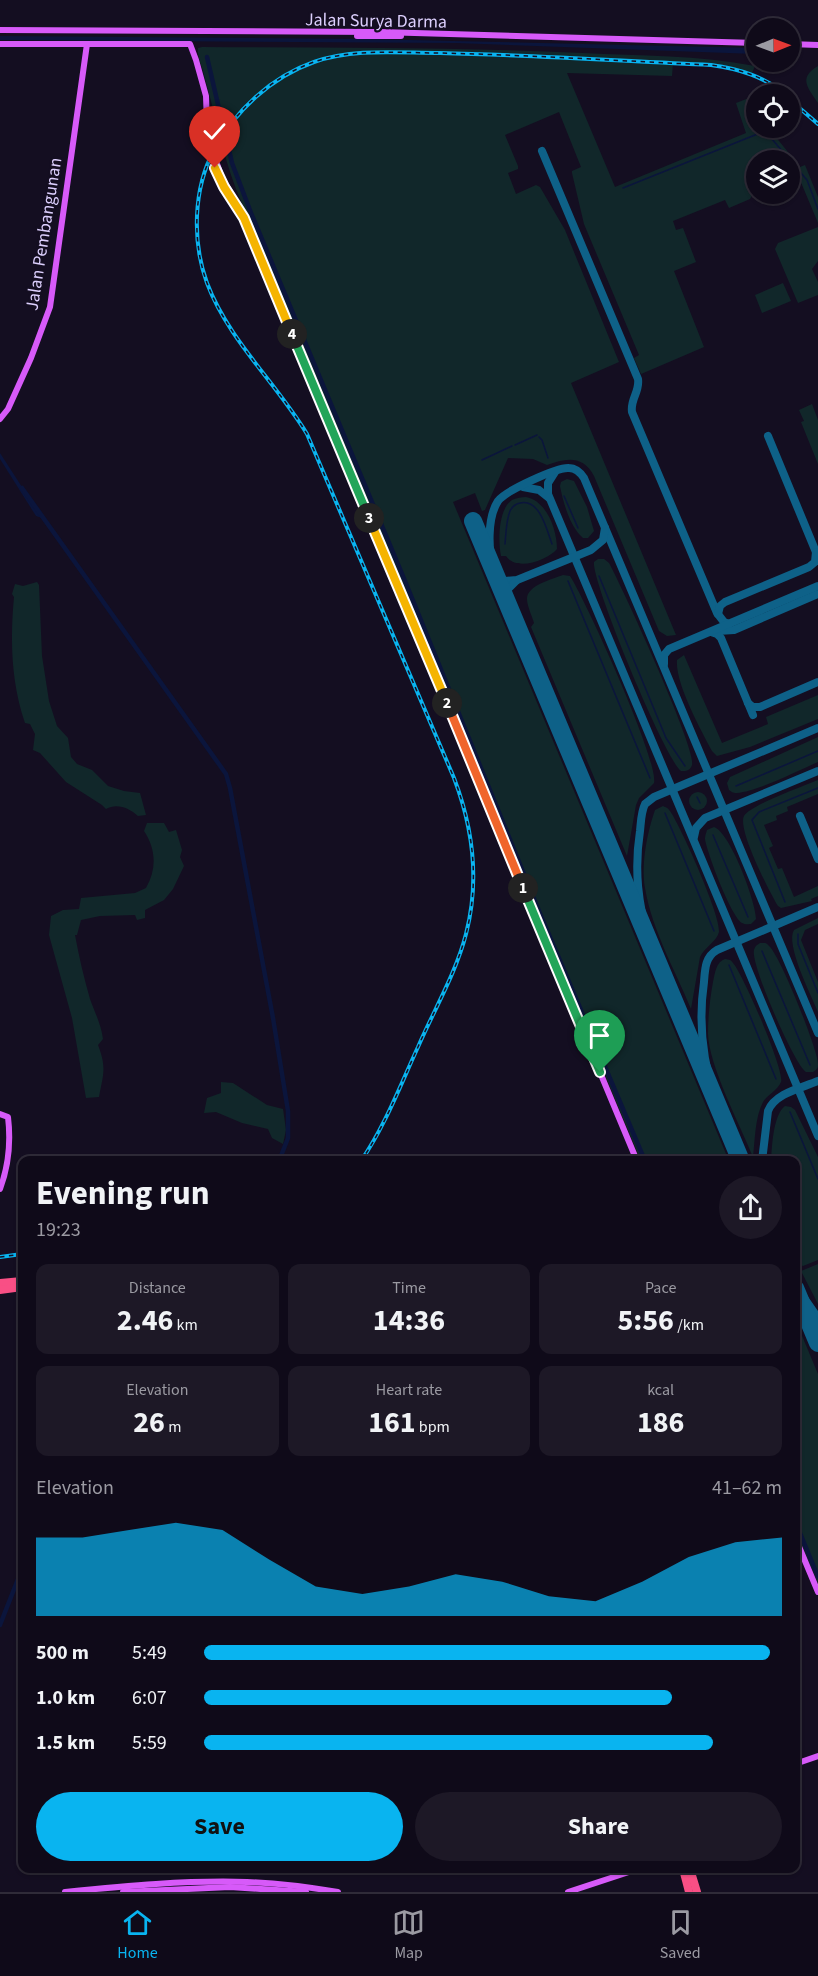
<!DOCTYPE html>
<html lang="en">
<head>
<meta charset="utf-8">
<style>
  body { margin:0; font-family:"Source Sans 3",sans-serif; background:#1d1826; color:#f1f3f6; height:100vh; display:flex; flex-direction:column; font-size:22px; white-space:nowrap }
  * { box-sizing:border-box; margin:0 }
  p { font-size:20px; color:#9b9aa2 }
  .icon { flex:none; width:33px; height:33px; fill:none; stroke:currentColor; stroke-width:2; stroke-linecap:round; stroke-linejoin:round }
  .map { position:relative; flex:1; overflow:hidden }
  .drawer { position:absolute; left:18px; top:1156px; width:782px; height:717px; display:flex; flex-direction:column; background:#0f0a19; border-radius:12px; box-shadow:0 2px 4px #0004,0 0 0 2px #2f2b38 }
  .drawer>* { flex:none }
  .needle { width:39px; rotate:89deg }
  .controls { position:absolute; left:746px; top:18px; display:grid; gap:12px }
  .controls a { display:grid; place-items:center; width:54px; height:54px; border-radius:50%; background:#0f0a19; box-shadow:0 2px 4px #0004,0 0 0 2px #2f2b38; font-size:30px }
  .pin { position:absolute; display:grid; place-items:center; width:51px; height:51px; color:#fff; margin:-62px -26px; border-radius:50% 50% 50% 0; rotate:-45deg; box-shadow:0 0 6px #0007 }
  .pin .icon { rotate:45deg }
  .km { position:absolute; width:30px; height:30px; margin:-15px; border-radius:50%; background:#222; color:#fff; font-size:16px; line-height:30px; text-align:center }
  .round { display:grid; place-items:center; flex:none; width:63px; height:63px; border-radius:32px; background:#1d1826 }
  .summary { display:flex; align-items:center; justify-content:space-between; height:102px; padding:0 18px }
  h1 { font-size:33px; font-weight:700; line-height:45px }
  .stats { display:grid; grid-template-columns:repeat(3,1fr); gap:9px; height:102px; padding:6px 18px }
  .stats div { display:grid; align-content:center; border-radius:12px; background:#1d1826; text-align:center }
  .stats b { font-size:30px; font-weight:700 }
  .stats small { font-size:16px; font-weight:400 }
  .stats p { font-size:16px }
  .chart { height:168px; padding:12px 18px }
  .chart p { display:flex; justify-content:space-between }
  .chart svg { width:100%; height:108px; margin-top:6px; fill:#09b4f0; opacity:.7 }
  .action { display:flex; gap:12px; margin-top:auto; padding:12px 18px }
  .action a { flex:1; height:69px; border-radius:36px; background:#09b4f0; color:#111; font-size:24px; font-weight:700; line-height:69px; text-align:center }
  .action a+a { background:#1d1826; color:#f1f3f6 }
  ul { padding:0 18px; list-style:none; font-size:20px }
  li { display:grid; grid-template-columns:96px 72px 1fr; align-items:center; height:45px }
  li i { height:15px; border-radius:8px; background:#09b4f0 }
  .dock { display:flex; justify-content:space-around; align-items:center; height:84px; border-top:2px solid #2f2b38; background:#0f0a19; font-size:16px; color:#9b9aa2 }
  .dock a { display:grid; justify-items:center; gap:3px }
  .dock .selected { color:#09b4f0 }
  .map>svg:first-child { display:block }
  .green { fill:#11272a }
  .water { fill:#0b153c }
  .lines { fill:none; stroke-linecap:round; stroke-linejoin:round }
  .stream { stroke:#0b153c; stroke-width:1.5 }
  .river { stroke:#0b153c; stroke-width:4.5 }
  .taxiway { stroke:#0e6188; stroke-width:8 }
  .runway { stroke:#0e6188; stroke-width:18 }
  .major { stroke:#d75af9; stroke-width:6 }
  .highway { stroke:#f94f85; stroke-width:8 }
  .rail-casing { stroke:#09b4f0; stroke-width:4 }
  .rail { stroke:#140e21; stroke-width:1.5; stroke-dasharray:4.5; stroke-linecap:butt }
  .split-1-casing { stroke:#fff; stroke-width:12 }
  .split-2-casing { stroke:#fff; stroke-width:12 }
  .split-3-casing { stroke:#fff; stroke-width:12 }
  .split-4-casing { stroke:#fff; stroke-width:12 }
  .split-5-casing { stroke:#fff; stroke-width:12 }
  .split-1 { stroke:#22a559; stroke-width:8 }
  .split-2 { stroke:#f0652b; stroke-width:8 }
  .split-3 { stroke:#f5b400; stroke-width:8 }
  .split-4 { stroke:#22a559; stroke-width:8 }
  .split-5 { stroke:#f5b400; stroke-width:8 }
  .labels { text-anchor:middle; dominant-baseline:central; stroke-width:4.5; stroke-linejoin:round; paint-order:stroke }
  .street-label { font-size:18px; fill:#dccffd; stroke:#140e21 }
</style>
</head>
<body>
<div class="map">
<svg width="818" height="1892" viewBox="0 0 818 1892">
  <rect width="100%" height="100%" fill="#140e21"/>
  <!-- green -->
  <g class="green">
    <path d="M202,47C329,48 456,47 583,53C640,56 699,55 755,66L752,73L733,68L673,63L672,76L567,73L615,187L746,133L736,103L749,98L756,103V128H780L775,136L800,167L805,165L818,197V223L800,180L789,169V160H756V177L748,181L753,193L750,199L729,208L725,200L673,221L676,230L683,228L696,262L674,271L704,347L641,374L634,358L639,355L584,224L572,173V171L581,167L559,112L505,135L518,166V169L508,173L516,194L536,185L540,187L565,230L619,362L571,383L676,635L667,636L659,631L594,476C583,455 566,458 547,465L533,459L508,458L485,510L482,511L475,493L453,502L729,1161H641L236,189C222,152 215,113 204,75C202,65 197,57 198,48Z"/>
    <path d="M818,66V103C809,89 797,78 818,66Z"/>
    <path d="M818,227V261L812,269L818,282V295L798,303L775,249L778,243Z"/>
    <path d="M783,283L791,301L762,313L755,295Z"/>
    <path d="M812,404L818,420V464L801,422L804,421L799,410Z"/>
    <path d="M567,479L574,481L587,507L594,531L588,538H583C570,527 563,502 560,486L561,482Z"/>
    <path d="M526,497C547,501 557,530 557,549C548,560 516,572 506,556H501C498,542 498,509 512,500C516,498 522,497 526,497Z"/>
    <path d="M598,559H604L609,563C622,587 696,748 692,765C690,771 686,771 681,771C665,760 591,581 594,562Z"/>
    <path d="M563,575L570,576C586,601 659,761 654,783L639,798L636,805L627,856L531,627L534,623C532,616 527,606 527,599C527,585 553,579 563,575Z"/>
    <path d="M37,582L39,585L42,656L49,701L57,726L68,738L71,757L77,764L92,770L108,786L124,791L140,793L146,815L138,816C129,808 117,803 106,809L102,805L66,782L40,753L33,750L35,734L30,724L25,723C11,682 10,640 14,597L12,594L15,584L23,586Z"/>
    <path d="M684,655L722,743L768,724L766,717L818,695V719L750,747L717,756L712,751C701,730 675,683 677,660Z"/>
    <path d="M818,737V762C797,771 759,791 737,793C732,793 732,792 729,790L727,783L730,777Z"/>
    <path d="M818,780V794L787,807L788,811L776,816L777,820L764,825L773,846L769,848L778,869L782,868L794,897L818,886V896L811,899L812,901L781,908L778,906C770,893 737,829 744,816C750,805 804,786 818,780Z"/>
    <circle cx="698" cy="801" r="9"/>
    <path d="M663,806C667,808 667,807 670,811C681,827 721,916 719,932C717,941 704,948 700,957L691,1009C675,970 652,930 645,888C641,864 647,833 655,810Z"/>
    <path d="M147,823H164L169,832L176,830L182,850L180,857L184,866L173,889L164,900L145,910V918L137,920L135,915L100,916L81,920L77,935H75C79,957 84,978 90,999C95,1013 101,1024 103,1039L98,1045C107,1068 103,1075 99,1097L86,1098L72,1018L49,935L51,916L63,910L79,909L81,898L135,893L146,888C157,869 156,849 144,831Z"/>
    <path d="M714,827C730,832 756,902 756,919L751,924C747,924 746,925 742,923C731,916 707,853 705,839C705,835 706,834 707,830Z"/>
    <path d="M818,918V924L805,930L801,940L818,982V1012C811,995 785,944 794,930Z"/>
    <path d="M760,943C765,943 766,942 769,946C780,955 818,1050 818,1064C818,1069 817,1069 813,1072H806C794,1064 750,963 754,950C755,946 757,945 760,943Z"/>
    <path d="M725,959C730,960 730,959 733,963C743,974 785,1071 781,1082C778,1090 767,1095 763,1102C755,1117 755,1140 753,1157C740,1125 709,1066 708,1034C708,1017 710,998 713,982C715,973 716,962 725,959Z"/>
    <path d="M221,1082L233,1083L267,1105L283,1109L286,1130L283,1144L272,1138L268,1129L242,1123L216,1112L204,1113L207,1098L221,1093Z"/>
    <path d="M785,1106L791,1107L795,1110L818,1157V1260L803,1266L798,1264L795,1256V1161H771C772,1147 773,1115 785,1106Z"/>
    <path d="M818,1264V1304L801,1271Z"/>
    <path d="M795,1319L818,1374V1583L795,1529Z"/>
  </g>
  <!-- water -->
  <g class="water">
    <path d="M0,36L363,39L756,48V54L456,43L0,40Z"/>
    <path d="M0,453L42,518L36,516L0,459Z"/>
  </g>
  <g class="lines">
    <!-- stream -->
    <g class="stream">
      <path d="M623,188L765,131L807,180L818,209"/>
      <path d="M539,437L542,440L548,458"/>
      <path d="M515,445L537,435"/>
      <path d="M482,460L512,446"/>
      <path d="M564,496L578,528"/>
      <path d="M505,544C506,534 506,521 510,511C512,507 515,504 520,503C540,498 547,531 552,544"/>
      <path d="M599,576L666,738L685,766"/>
      <path d="M568,581L650,778"/>
      <path d="M736,786L818,751"/>
      <path d="M697,797L700,803"/>
      <path d="M665,813L714,931"/>
      <path d="M713,835L748,917"/>
      <path d="M785,902L752,820L759,812L818,788"/>
      <path d="M798,934V944L818,993"/>
      <path d="M762,951L810,1065"/>
      <path d="M729,965L776,1079"/>
      <path d="M790,1112L818,1179"/>
    </g>
    <!-- river -->
    <g class="river">
      <path d="M207,57L223,126"/>
      <path d="M227,141L232,163L251,213L405,581L539,911L645,1161"/>
      <path d="M22,488L226,774L230,788L273,1018L288,1111V1138L279,1161"/>
      <path d="M795,1521L818,1577"/>
      <path d="M0,1625L22,1569"/>
    </g>
    <!-- taxiway -->
    <g class="taxiway">
      <path d="M542,151L638,379C640,392 630,399 632,412L717,613L724,622L729,624"/>
      <path d="M768,436L818,557"/>
      <path d="M555,472L548,483V494L818,1136"/>
      <path d="M523,487L539,490L549,498"/>
      <path d="M494,569C488,551 487,518 498,501C505,491 557,467 569,468C576,468 580,472 584,478L818,1033"/>
      <path d="M496,576L505,581L517,580L591,550L603,540L605,528"/>
      <path d="M506,600L508,589L516,581"/>
      <path d="M718,614L720,606L725,602L809,567L815,562L816,552"/>
      <path d="M718,631L734,630L818,594"/>
      <path d="M711,632L717,634L721,638L753,715"/>
      <path d="M664,664V655L669,649L818,586"/>
      <path d="M748,703L753,707H760L818,682"/>
      <path d="M800,816L818,859"/>
      <path d="M694,837L696,828L705,818L818,771"/>
      <path d="M649,941C638,904 634,870 640,831C641,822 641,812 645,804L654,797L818,728"/>
      <path d="M715,1098C702,1059 698,1023 704,982C705,969 705,957 717,950L818,907"/>
      <path d="M762,1161L768,1111C775,1093 802,1088 818,1081"/>
      <path d="M795,1285L818,1318"/>
    </g>
    <!-- runway -->
    <g class="runway">
      <path d="M473,521L741,1161"/>
      <path d="M795,1288L818,1343"/>
    </g>
    <!-- major -->
    <g class="major">
      <path d="M0,30L380,32L756,43"/>
      <path d="M357,36H401"/>
      <path d="M0,44H190L196,60L206,96L207,125L213,150"/>
      <path d="M789,44L818,45"/>
      <path d="M215,158L222,178L239,207L637,1161"/>
      <path d="M0,419L8,409L31,358L50,307L87,44"/>
      <path d="M0,1114L8,1117C11,1142 9,1165 0,1189"/>
      <path d="M795,1537L818,1592"/>
      <path d="M795,1764L818,1756"/>
      <path d="M65,1892C125,1886 187,1880 247,1882C278,1883 308,1887 338,1892"/>
      <path d="M123,1892L230,1887L306,1892"/>
      <path d="M568,1892L638,1869"/>
    </g>
    <!-- highway -->
    <g class="highway">
      <path d="M0,1283L22,1281"/>
      <path d="M0,1290L22,1287"/>
      <path d="M683,1869L689,1892"/>
      <path d="M690,1869L697,1892"/>
    </g>
    <!-- rail casing -->
    <g class="rail-casing">
      <g id="rail">
        <path d="M789,99L818,124"/>
        <path d="M361,1161C385,1126 400,1086 418,1047C434,1010 456,973 466,934C480,880 473,828 454,778L307,434C276,383 228,339 207,283C192,242 193,189 214,150C235,111 271,77 314,62C354,48 398,53 440,53C530,55 621,61 711,65C741,69 763,77 787,94"/>
        <path d="M0,1257L22,1254"/>
      </g>
    </g>
    <!-- rail -->
    <use href="#rail" class="rail"/>
  </g>
  <g class="lines">
    <!-- split-1 casing -->
    <g class="split-1-casing">
      <path id="split-1" d="M523,888L600,1072"/>
    </g>
    <!-- split-2 casing -->
    <g class="split-2-casing">
      <path id="split-2" d="M447,703L523,888"/>
    </g>
    <!-- split-3 casing -->
    <g class="split-3-casing">
      <path id="split-3" d="M369,518L447,703"/>
    </g>
    <!-- split-4 casing -->
    <g class="split-4-casing">
      <path id="split-4" d="M292,334L369,518"/>
    </g>
    <!-- split-5 casing -->
    <g class="split-5-casing">
      <path id="split-5" d="M215,168L224,187L244,218L292,334"/>
    </g>
    <!-- split-1 -->
    <use href="#split-1" class="split-1"/>
    <!-- split-2 -->
    <use href="#split-2" class="split-2"/>
    <!-- split-3 -->
    <use href="#split-3" class="split-3"/>
    <!-- split-4 -->
    <use href="#split-4" class="split-4"/>
    <!-- split-5 -->
    <use href="#split-5" class="split-5"/>
  </g>
  <g class="labels">
    <!-- street labels -->
    <g class="street-label">
      <text transform="translate(376 21) rotate(1)">Jalan Surya Darma</text>
      <text transform="translate(44 234) rotate(-81)">Jalan Pembangunan</text>
    </g>
  </g>
</svg>
<div class="controls">
<a><svg class="needle" viewBox="-14 -14 28 28"><path d="M0-13l5 13h-10z" fill="#e53935"/><path d="M0 13l5-13h-10z" fill="#9b9aa2"/></svg></a>
<a><svg class="icon" aria-label="locate" viewBox="0 0 24 24"><circle cx="12" cy="12" r="6"/><path d="M12 2v4M12 18v4M2 12h4M18 12h4"/></svg></a>
<a><svg class="icon" aria-label="layers" viewBox="0 0 24 24"><path d="M12 4l9 5-9 5-9-5zM3 14l9 5 9-5"/></svg></a>
</div>
<div class="pin" style="left:600px;top:1072px;background:#1e9e55"><svg class="icon" aria-label="arrive" viewBox="0 0 24 24"><path d="M6 21V4h12l-3 4 3 4H6"/></svg></div>
<div class="pin" style="left:215px;top:168px;background:#d93025"><svg class="icon" aria-label="check" viewBox="0 0 24 24"><path d="M5 12l5 5 9-10"/></svg></div>
<b class="km" style="left:523px;top:888px">1</b>
<b class="km" style="left:447px;top:703px">2</b>
<b class="km" style="left:369px;top:518px">3</b>
<b class="km" style="left:292px;top:334px">4</b>
<section class="drawer">
<div class="summary"><div><h1>Evening run</h1><p>19:23</p></div><a class="round"><svg class="icon" aria-label="share" viewBox="0 0 24 24"><path d="M12 15V3M7 8l5-5 5 5M5 13v7h14v-7"/></svg></a></div>
<div class="stats">
<div><p>Distance</p><b>2.46<small> km</small></b></div>
<div><p>Time</p><b>14:36</b></div>
<div><p>Pace</p><b>5:56<small> /km</small></b></div>
</div>
<div class="stats">
<div><p>Elevation</p><b>26<small> m</small></b></div>
<div><p>Heart rate</p><b>161<small> bpm</small></b></div>
<div><p>kcal</p><b>186</b></div>
</div>
<div class="chart"><p><span>Elevation</span>41–62 m</p>
<svg viewBox="0 0 160 44" preserveAspectRatio="none"><path d="M0 44V12L10 12L20 9L30 6L40 9L50 21L60 32L70 35L80 32L90 27L100 30L110 36L120 38L130 30L140 20L150 14L160 12V44z"/></svg>
</div>
<ul>
<li><b>500 m</b>5:49<i style="width:98%"></i></li>
<li><b>1.0 km</b>6:07<i style="width:81%"></i></li>
<li><b>1.5 km</b>5:59<i style="width:88%"></i></li>
</ul>
<div class="action"><a>Save</a><a>Share</a></div>
</section>
</div>
<nav class="dock">
<a class="selected"><svg class="icon" aria-label="home" viewBox="0 0 24 24"><path d="M3 11l9-7 9 7M6 9v11h12V9"/></svg>Home</a>
<a><svg class="icon" aria-label="map" viewBox="0 0 24 24"><path d="M3 6l6-2 6 2 6-2v14l-6 2-6-2-6 2zM9 4v14M15 6v14"/></svg>Map</a>
<a><svg class="icon" aria-label="saved" viewBox="0 0 24 24"><path d="M7 4h10v16l-5-4-5 4z"/></svg>Saved</a>
</nav>
</body>
</html>
